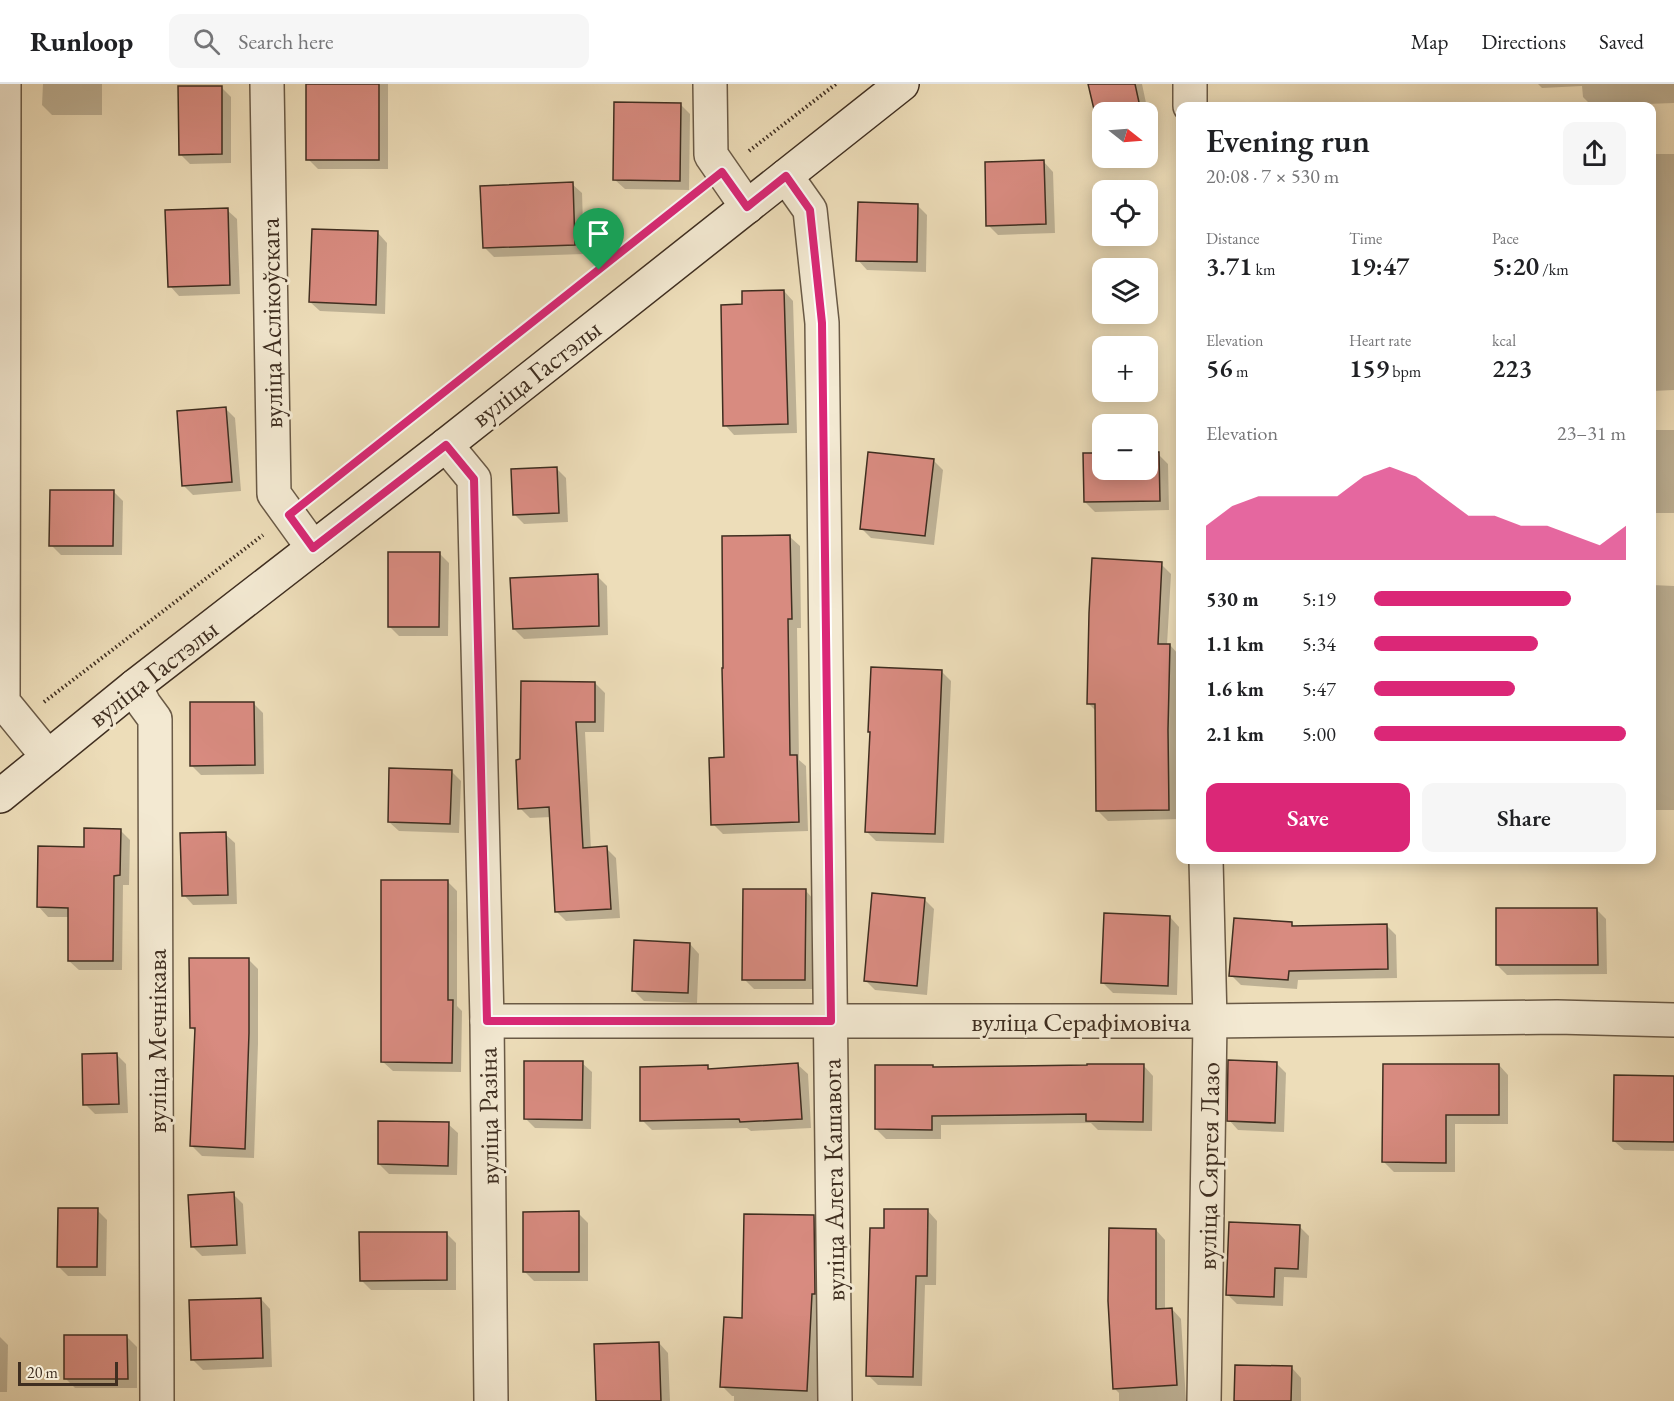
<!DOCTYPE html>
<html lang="en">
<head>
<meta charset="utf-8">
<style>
  body { margin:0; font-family:"EB Garamond",serif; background:#f6f6f6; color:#202124; height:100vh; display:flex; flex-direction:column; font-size:22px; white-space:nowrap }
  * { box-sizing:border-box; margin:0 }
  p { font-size:20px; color:#757577 }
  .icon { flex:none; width:33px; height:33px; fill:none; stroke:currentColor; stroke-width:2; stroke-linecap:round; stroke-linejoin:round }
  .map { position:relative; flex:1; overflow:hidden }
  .sheet { position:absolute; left:1176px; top:18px; width:480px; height:762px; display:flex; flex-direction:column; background:#fff; border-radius:12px; box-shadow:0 3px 15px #0003 }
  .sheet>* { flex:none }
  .needle { width:39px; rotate:107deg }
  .tools { position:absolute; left:1092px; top:18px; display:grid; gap:12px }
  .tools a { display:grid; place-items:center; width:66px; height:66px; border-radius:12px; background:#fff; box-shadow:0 3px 15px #0003; font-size:30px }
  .scale { position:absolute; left:18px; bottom:15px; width:100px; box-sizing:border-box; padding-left:6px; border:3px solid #3f2e20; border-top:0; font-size:16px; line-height:21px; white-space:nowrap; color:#3f2e20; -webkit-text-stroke:4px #f3e9d2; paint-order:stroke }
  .pin { position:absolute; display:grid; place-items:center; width:51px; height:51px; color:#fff; margin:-62px -26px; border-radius:50% 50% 50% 0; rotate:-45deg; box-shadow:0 0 6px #0007 }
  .pin .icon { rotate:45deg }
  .round { display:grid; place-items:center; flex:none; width:63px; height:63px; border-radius:12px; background:#f6f6f6 }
  .head { display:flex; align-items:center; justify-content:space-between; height:102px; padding:0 30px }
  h1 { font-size:33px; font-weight:600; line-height:45px }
  .metrics { display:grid; grid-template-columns:repeat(3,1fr); gap:9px; height:102px; padding:6px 30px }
  .metrics div { display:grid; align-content:center }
  .metrics b { font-size:26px; font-weight:600 }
  .metrics small { font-size:16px; font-weight:400 }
  .metrics p { font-size:16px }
  .chart { height:168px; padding:12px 30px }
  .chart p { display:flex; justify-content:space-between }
  .chart svg { width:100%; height:108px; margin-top:6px; fill:#db2777; opacity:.7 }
  .primary-button { display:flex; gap:12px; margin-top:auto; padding:12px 30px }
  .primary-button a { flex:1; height:69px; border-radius:12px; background:#db2777; color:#fff; font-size:24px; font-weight:600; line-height:69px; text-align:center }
  .primary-button a+a { background:#f6f6f6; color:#202124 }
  ul { padding:0 30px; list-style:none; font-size:20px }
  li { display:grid; grid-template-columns:96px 72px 1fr; align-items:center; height:45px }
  li i { height:15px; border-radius:8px; background:#db2777 }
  header { display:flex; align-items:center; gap:36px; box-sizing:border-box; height:84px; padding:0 30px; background:#fff; border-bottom:2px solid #e0e0e0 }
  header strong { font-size:28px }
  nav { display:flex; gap:33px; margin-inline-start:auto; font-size:21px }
  .search { width:420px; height:54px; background:#f6f6f6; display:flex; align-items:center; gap:15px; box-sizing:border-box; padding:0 21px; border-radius:12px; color:#757577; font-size:22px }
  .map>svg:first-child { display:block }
  .shadow { fill:#0003 }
  .building { fill:#d88b80; stroke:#3f2e20; stroke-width:1.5 }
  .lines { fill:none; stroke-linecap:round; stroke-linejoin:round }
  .street-casing { stroke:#6a5a46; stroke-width:36 }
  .secondary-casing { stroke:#3f2e20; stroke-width:36 }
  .path { stroke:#3f2e20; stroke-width:4; stroke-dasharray:1.5 3; stroke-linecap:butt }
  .street { stroke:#f3e9d2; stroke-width:33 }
  .secondary { stroke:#f3e9d2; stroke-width:33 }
  .route-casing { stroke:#fff; stroke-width:12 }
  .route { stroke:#db2777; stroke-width:8 }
  .labels { text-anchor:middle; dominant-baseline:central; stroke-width:6; stroke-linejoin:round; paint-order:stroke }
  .street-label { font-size:27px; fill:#3f2e20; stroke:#f3e9d2 }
</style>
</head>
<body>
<header>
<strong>Runloop</strong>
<div class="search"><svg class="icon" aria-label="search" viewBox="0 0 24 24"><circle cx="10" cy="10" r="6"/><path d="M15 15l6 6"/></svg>Search here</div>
<nav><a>Map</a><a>Directions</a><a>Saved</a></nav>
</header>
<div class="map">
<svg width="1674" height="1317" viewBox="0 0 1674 1317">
  <rect width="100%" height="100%" fill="#edddb9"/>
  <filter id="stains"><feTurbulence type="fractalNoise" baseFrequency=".00333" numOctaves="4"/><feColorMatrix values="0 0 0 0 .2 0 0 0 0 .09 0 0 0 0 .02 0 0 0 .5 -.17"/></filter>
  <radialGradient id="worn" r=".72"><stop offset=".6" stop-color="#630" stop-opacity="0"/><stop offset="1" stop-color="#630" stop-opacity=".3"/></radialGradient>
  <!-- shadow -->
  <g class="shadow">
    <path d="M43,0H102V31H52L42,21Z"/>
    <path d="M308,0H388V85H318L308,75Z"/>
    <path d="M1090,0H1142L1149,33H1148V28H1102V38L1098,33Z"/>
    <path d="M1538,0H1674V19L1592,22L1583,13L1582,2L1542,4Z"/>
    <path d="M221,3L231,13V79L190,80L180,70Z"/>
    <path d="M680,20L690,30L689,106L625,105L615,96Z"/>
    <path d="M1652,70H1674V306L1652,307Z"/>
    <path d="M1044,78L1053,88L1055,149L998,151L988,141Z"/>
    <path d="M572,100L582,109L584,170L494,173L484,163Z"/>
    <path d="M917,121L927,131L926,188L867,186L858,176Z"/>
    <path d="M227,126L237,135L240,210L179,212L170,202Z"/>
    <path d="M378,149L387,159L385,230L320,227L310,218Z"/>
    <path d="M784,207L793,217L797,349L734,351L725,341L744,222Z"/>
    <path d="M225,324L235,334L241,407L193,411L184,402Z"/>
    <rect x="1652" y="346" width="22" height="83"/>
    <path d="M1102,370V386H1148V370H1158L1168,380L1169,426L1095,428L1085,418V371Z"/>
    <path d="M933,376L943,386L934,461L871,454L861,444Z"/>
    <path d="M556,384L566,394L568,438L524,440L514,430Z"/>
    <path d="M113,407L123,417L122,471H61L51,461Z"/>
    <path d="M790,453L800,462L801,544H797L799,676L806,682L808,747L723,750L713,740L726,675Z"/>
    <path d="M439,469L449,479L448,552H399L389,542Z"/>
    <path d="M1161,480L1171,490L1167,561H1170L1179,571L1177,670H1180V735L1108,737L1098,727L1096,627L1088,619Z"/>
    <path d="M597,492L607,502L608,551L524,555L514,545Z"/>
    <path d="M1652,501L1674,502V726H1652Z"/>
    <path d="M941,587L951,597L944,759L876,757L866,747Z"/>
    <path d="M595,599L605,609L604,648H585L591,765L606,764L616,774L620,834L566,837L556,827L551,733L530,734L520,724L522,677Z"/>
    <path d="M253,619L263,629L264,690L201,691L191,681Z"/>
    <path d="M451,687L461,697L459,749L399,747L389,738Z"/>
    <path d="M120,746L130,756L129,801H123L122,886H79L69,877V833H48L39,823L85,764Z"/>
    <path d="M225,750L235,759L237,820L193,821L184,811Z"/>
    <path d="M448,798L457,807V922L462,927L461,988L393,987L383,978Z"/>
    <path d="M806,807L815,817L814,905H754L744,895Z"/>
    <path d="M924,815L934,825L927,911L875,906L866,897Z"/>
    <path d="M1596,825L1606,835L1607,890L1507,891L1497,881Z"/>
    <path d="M1170,833L1179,843L1177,911L1113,909L1103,899Z"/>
    <path d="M1292,840L1295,843L1386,841L1396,851L1397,894L1298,896L1297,905L1241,901L1231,891Z"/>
    <path d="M690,860L699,870L697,919L644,917L634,907Z"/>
    <path d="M249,876L258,885V960L254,1074L202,1072L192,1062L196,948L191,943Z"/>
    <path d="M117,971L126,980L128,1029L95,1030L85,1020Z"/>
    <path d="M582,979L592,988L591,1045L535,1044L525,1034Z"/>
    <path d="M1276,979L1286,989L1284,1048L1238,1046L1229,1036Z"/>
    <path d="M798,981L808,990L811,1044L751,1047L747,1044L652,1046L642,1036L708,983L711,986Z"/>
    <path d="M1499,981L1508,991V1040H1455V1088H1394L1384,1078Z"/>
    <path d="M1144,982L1153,992L1152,1047L1098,1046L1091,1039L941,1041V1055H886L876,1045L934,985Z"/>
    <path d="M1674,993V1067L1624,1066L1614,1057Z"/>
    <path d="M448,1040L458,1049L457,1091L389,1090L379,1080Z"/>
    <path d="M233,1110L243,1120L246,1170L202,1172L193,1163Z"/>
    <path d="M97,1126L107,1136L106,1192H68L58,1182Z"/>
    <path d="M928,1127L937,1137L936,1201H925L922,1302L878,1301L868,1291L886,1146Z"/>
    <path d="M578,1129L588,1139V1197H534L525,1188Z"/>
    <path d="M813,1132L823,1142L817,1317H734V1312H732L722,1302L744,1235Z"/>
    <path d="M1299,1142L1309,1152L1307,1194L1284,1193L1283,1222L1237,1220L1228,1211Z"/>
    <path d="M1156,1146L1165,1156V1226L1172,1225L1181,1235L1186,1317H1119V1309L1115,1305Z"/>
    <path d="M446,1149L456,1159V1206H371L361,1196Z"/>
    <path d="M261,1215L270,1225L272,1283L203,1286L193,1276Z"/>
    <path d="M0,1253L8,1261L7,1308H0Z"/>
    <path d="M127,1253L137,1263V1304H75L65,1294Z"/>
    <path d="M659,1259L668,1269L670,1317H598Z"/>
    <path d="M1292,1284L1301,1294V1317H1236Z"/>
  </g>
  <!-- building -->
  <g class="building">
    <rect x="306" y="0" width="73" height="76"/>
    <path d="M1088,0H1135L1140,23L1118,28H1102V32L1096,34Z"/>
    <path d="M178,2H222V70L179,71Z"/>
    <path d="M614,18L681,19L680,97L613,96Z"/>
    <path d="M1044,76L1046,140L986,142L985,78Z"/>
    <path d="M573,98L575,161L483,164L480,102Z"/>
    <path d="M858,118L918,120L917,178L856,177Z"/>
    <path d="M228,124L230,201L168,203L165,126Z"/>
    <path d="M312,145L378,147L376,221L309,218Z"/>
    <path d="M784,206L788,340L723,342L721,221L742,220V207Z"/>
    <path d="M226,323L232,398L182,402L177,327Z"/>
    <path d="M868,368L934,375L925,452L860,445Z"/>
    <path d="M1148,368H1159L1160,417L1084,418L1083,369H1102V386H1148Z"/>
    <path d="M557,383L559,429L513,431L511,385Z"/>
    <path d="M50,406H114L113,462H49Z"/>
    <path d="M790,451L792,535H788L790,671H797L799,738L711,741L709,674L724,673L722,584H723L722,452Z"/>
    <path d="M388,468H440L439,543H388Z"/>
    <path d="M1092,474L1162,478L1158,560H1170L1168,646L1169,726L1096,727L1095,620H1087L1089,529Z"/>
    <path d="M598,490L599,542L513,545L510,494Z"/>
    <path d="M871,583L942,586L935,750L865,748L870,648H868Z"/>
    <path d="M521,597L595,598V638H576L583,764L607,762L611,825L555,828L549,723L518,725L516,676L520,675Z"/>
    <path d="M190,618H254L255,681L190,682Z"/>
    <path d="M389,684L452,686L450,740L388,738Z"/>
    <path d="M84,744L121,745L120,791L114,792L113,877H68V824L37,823L38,762L84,763Z"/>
    <path d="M226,748L228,811L182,812L180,749Z"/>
    <path d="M381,796H448V916H453L452,979L381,978Z"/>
    <path d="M743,805H806L805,896H742Z"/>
    <path d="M872,809L925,814L917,902L864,897Z"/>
    <path d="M1496,824H1597L1598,881H1496Z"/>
    <path d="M1104,829L1170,832L1168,902L1101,899Z"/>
    <path d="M1234,834L1292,838V842L1387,840L1388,885L1289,887L1288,896L1229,892Z"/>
    <path d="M634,856L690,859L688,909L632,907Z"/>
    <path d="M189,874H249V949L245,1065L190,1062L195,944H190Z"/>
    <path d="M117,969L119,1020L83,1021L82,970Z"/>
    <path d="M1228,976L1277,978L1275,1039L1227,1037Z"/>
    <path d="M524,977H583L582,1036L524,1035Z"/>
    <path d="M798,979L802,1035L740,1038L739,1035L640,1037V983L708,981V985Z"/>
    <path d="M1087,980H1144L1143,1038L1086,1037V1030L932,1032V1046L875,1045V981H933V983L1087,981Z"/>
    <path d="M1383,980H1499V1031H1446V1079L1382,1078Z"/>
    <path d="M1614,991L1674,992V1058L1613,1057Z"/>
    <path d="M378,1037L449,1038L448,1082L378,1080Z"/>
    <path d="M234,1108L237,1161L191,1163L188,1111Z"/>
    <path d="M58,1124H98L97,1183H57Z"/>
    <path d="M884,1125H928L927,1192H916L913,1293L866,1292L870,1144H884Z"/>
    <path d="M579,1127V1188H523V1128Z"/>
    <path d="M744,1130L814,1131L815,1210H812L807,1307L720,1303L724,1233L742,1234Z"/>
    <path d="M1229,1138L1300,1141L1298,1185L1275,1184L1274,1213L1226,1211Z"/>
    <path d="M1109,1144L1156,1145V1225L1172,1224L1177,1301L1113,1305L1108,1217Z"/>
    <path d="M359,1148H447V1196L360,1197Z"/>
    <path d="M261,1214L263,1274L191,1276L189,1216Z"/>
    <path d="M64,1251H127L128,1295H64Z"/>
    <path d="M659,1258L661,1317H596L594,1260Z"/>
    <path d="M1235,1281L1292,1282L1291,1317H1234Z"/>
  </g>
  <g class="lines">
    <!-- street casing -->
    <g class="street-casing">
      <g id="street">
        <path d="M4,0L3,618L48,673"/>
        <path d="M267,0L274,410L313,464"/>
        <path d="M710,0L711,71L747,123"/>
        <path d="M1190,0V22"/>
        <path d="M786,92L810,126L822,239L835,1317"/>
        <path d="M446,361L474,395L487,937L491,1317"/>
        <path d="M135,602L144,620L155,635L157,1317"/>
        <path d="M487,937H1210L1557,933L1674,936"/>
        <path d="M1204,1317L1210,937L1206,776"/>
      </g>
    </g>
    <!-- secondary casing -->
    <g class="secondary-casing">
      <path id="secondary" d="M0,712L135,602L446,361L902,0"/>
    </g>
    <!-- path -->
    <g class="path">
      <path d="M749,67L836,0"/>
      <path d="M316,410L698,107"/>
      <path d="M44,618L263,451"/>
    </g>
    <!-- street -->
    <use href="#street" class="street"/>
    <!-- secondary -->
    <use href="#secondary" class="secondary"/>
  </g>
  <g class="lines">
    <!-- route casing -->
    <g class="route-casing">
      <path id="route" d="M722,88L747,123L786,92L810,126L822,239L831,937H487L474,395L446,361L313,464L289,431Z"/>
    </g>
    <!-- route -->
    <use href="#route" class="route"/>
  </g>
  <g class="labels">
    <!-- street labels -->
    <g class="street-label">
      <text transform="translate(271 239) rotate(-91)">вуліца Аслікоўскага</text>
      <text transform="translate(536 289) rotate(-38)">вуліца Гастэлы</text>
      <text transform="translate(153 589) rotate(-38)">вуліца Гастэлы</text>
      <text x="1081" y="937">вуліца Серафімовіча</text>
      <text transform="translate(156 957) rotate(-90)">вуліца Мечнікава</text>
      <text transform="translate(488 1032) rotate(-91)">вуліца Разіна</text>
      <text transform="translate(1208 1082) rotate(-89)">вуліца Сяргея Лазо</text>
      <text transform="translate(833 1096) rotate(-91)">вуліца Алега Кашавога</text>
    </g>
  </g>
  <rect width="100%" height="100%" filter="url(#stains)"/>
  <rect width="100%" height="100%" fill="url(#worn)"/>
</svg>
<div class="tools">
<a><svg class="needle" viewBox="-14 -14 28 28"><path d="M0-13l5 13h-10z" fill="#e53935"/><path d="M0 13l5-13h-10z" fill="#757577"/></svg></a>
<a><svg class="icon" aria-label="locate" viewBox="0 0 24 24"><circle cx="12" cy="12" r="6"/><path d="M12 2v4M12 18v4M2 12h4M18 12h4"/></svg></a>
<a><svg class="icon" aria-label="layers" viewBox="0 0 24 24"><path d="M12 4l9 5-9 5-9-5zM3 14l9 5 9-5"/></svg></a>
<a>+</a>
<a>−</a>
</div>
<div class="scale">20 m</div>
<div class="pin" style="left:599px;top:186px;background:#1e9e55"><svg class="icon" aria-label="arrive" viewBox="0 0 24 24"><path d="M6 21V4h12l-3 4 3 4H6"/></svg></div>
<section class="sheet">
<div class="head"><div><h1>Evening run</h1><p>20:08 · 7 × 530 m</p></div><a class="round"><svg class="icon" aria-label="share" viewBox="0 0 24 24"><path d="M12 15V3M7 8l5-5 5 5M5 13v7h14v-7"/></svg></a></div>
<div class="metrics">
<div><p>Distance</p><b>3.71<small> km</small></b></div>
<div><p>Time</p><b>19:47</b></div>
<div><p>Pace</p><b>5:20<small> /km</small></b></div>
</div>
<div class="metrics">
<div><p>Elevation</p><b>56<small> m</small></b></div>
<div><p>Heart rate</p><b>159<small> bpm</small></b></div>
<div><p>kcal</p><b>223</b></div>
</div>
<div class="chart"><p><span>Elevation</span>23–31 m</p>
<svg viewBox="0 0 160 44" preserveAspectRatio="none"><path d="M0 44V30L10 22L20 18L30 18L40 18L50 18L60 10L70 6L80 10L90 18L100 26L110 26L120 30L130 30L140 34L150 38L160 30V44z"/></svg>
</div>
<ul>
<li><b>530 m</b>5:19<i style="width:78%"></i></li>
<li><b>1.1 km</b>5:34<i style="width:65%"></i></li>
<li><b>1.6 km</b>5:47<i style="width:56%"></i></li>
<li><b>2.1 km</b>5:00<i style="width:100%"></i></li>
</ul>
<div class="primary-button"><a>Save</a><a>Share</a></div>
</section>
</div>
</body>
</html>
